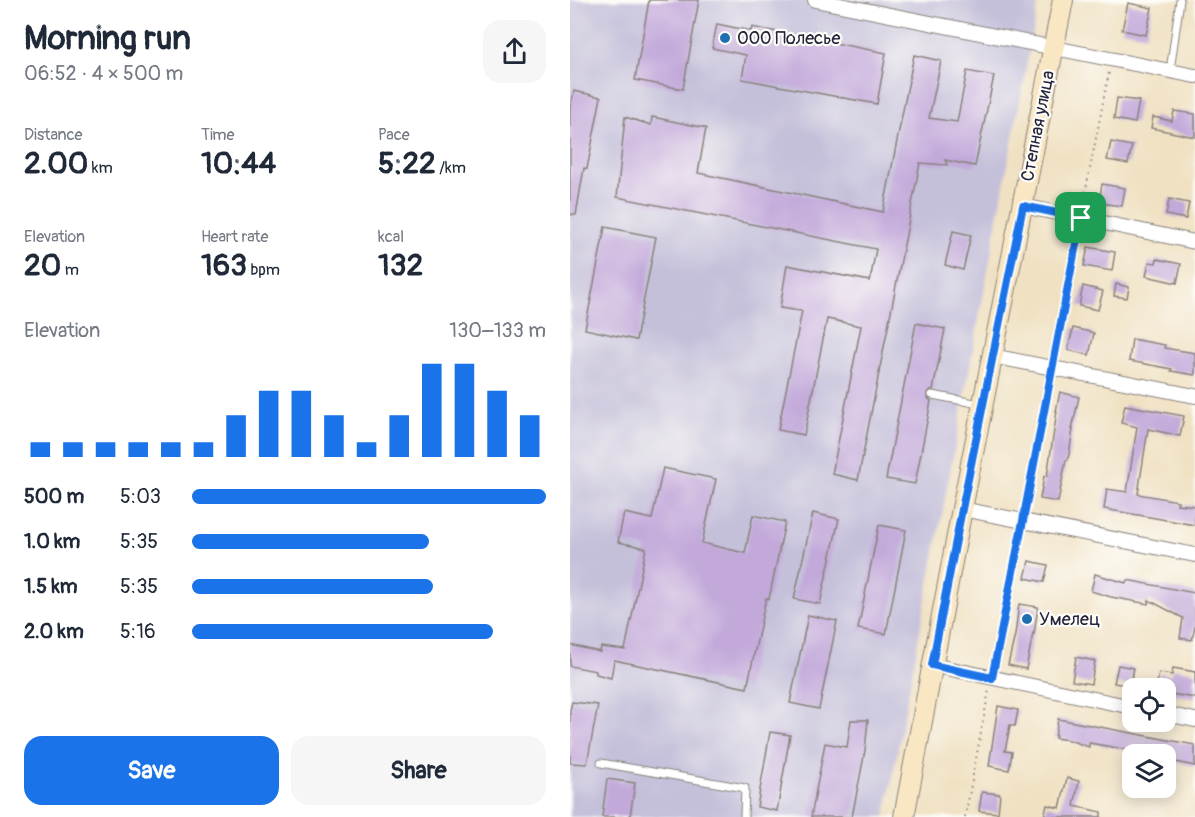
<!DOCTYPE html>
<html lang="en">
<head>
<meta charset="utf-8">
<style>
  body { margin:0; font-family:Pangolin,sans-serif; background:#f6f6f7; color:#1f2937; height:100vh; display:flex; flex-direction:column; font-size:22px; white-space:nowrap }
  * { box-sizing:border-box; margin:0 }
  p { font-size:20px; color:#747a83 }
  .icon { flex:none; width:33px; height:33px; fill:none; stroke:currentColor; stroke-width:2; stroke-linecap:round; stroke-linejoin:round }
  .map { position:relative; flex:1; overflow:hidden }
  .drawer { display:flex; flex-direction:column; background:#fff; width:570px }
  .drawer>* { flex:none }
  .tools { position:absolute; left:552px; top:678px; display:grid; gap:12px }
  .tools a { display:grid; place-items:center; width:54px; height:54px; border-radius:12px; background:#fff; box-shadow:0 3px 15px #0003; font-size:30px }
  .pin { position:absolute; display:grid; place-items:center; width:51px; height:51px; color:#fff; margin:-26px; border-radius:12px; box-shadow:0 3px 9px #0006 }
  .round { display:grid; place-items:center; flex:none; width:63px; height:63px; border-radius:18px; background:#f6f6f7 }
  .overview { display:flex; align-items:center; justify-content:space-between; height:102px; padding:0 24px }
  h1 { font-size:33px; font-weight:700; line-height:45px }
  .stats { display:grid; grid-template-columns:repeat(3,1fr); gap:9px; height:102px; padding:6px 24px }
  .stats div { display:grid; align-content:center }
  .stats b { font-size:30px; font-weight:700 }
  .stats small { font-size:16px; font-weight:400 }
  .stats p { font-size:16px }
  .chart { height:168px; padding:12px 24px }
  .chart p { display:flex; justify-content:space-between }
  .chart svg { width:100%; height:108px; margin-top:6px; stroke:#1a73e8; stroke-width:6 }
  .cta { display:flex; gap:12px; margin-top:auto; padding:12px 24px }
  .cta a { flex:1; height:69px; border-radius:18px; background:#1a73e8; color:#fff; font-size:24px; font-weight:700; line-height:69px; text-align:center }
  .cta a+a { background:#f6f6f7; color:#1f2937 }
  ul { padding:0 24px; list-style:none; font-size:20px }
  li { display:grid; grid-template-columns:96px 72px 1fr; align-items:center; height:45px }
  li i { height:15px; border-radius:8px; background:#1a73e8 }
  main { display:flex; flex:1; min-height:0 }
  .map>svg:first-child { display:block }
  .industrial { fill:#c5c0da }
  .building { fill:#c2a9da }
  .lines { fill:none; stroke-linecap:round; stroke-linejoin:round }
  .lane-casing { stroke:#89827e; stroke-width:9 }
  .street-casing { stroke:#89827e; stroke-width:16 }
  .secondary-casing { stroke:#89827e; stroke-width:22 }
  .path { stroke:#89827e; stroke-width:2; stroke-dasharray:1.5 4.5; stroke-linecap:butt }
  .lane { stroke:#fff; stroke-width:7 }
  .street { stroke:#fff; stroke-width:14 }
  .secondary { stroke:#f9e7c3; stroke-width:20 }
  .route-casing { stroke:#fff; stroke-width:12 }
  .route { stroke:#1a73e8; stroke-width:8 }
  .poi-dot { fill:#1f6fb2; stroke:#fdfcf7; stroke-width:2 }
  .labels { text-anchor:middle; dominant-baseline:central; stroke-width:4.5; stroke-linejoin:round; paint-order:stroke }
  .poi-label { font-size:18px; fill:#22223b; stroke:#fdfcf7; text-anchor:start }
  .street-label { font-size:18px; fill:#22223b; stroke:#fdfcf7 }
</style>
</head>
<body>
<main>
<section class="drawer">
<div class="overview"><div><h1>Morning run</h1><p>06:52 · 4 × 500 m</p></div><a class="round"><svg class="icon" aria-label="share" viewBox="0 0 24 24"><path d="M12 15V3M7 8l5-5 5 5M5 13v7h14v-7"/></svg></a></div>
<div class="stats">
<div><p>Distance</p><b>2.00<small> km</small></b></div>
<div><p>Time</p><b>10:44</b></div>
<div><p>Pace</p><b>5:22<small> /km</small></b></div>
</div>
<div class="stats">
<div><p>Elevation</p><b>20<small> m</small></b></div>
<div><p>Heart rate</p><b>163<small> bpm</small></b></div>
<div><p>kcal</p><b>132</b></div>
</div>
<div class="chart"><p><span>Elevation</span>130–133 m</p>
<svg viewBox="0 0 160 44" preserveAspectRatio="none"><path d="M5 44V38M15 44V38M25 44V38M35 44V38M45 44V38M55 44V38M65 44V27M75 44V17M85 44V17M95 44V27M105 44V38M115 44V27M125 44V6M135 44V6M145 44V17M155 44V27"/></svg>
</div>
<ul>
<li><b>500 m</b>5:03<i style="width:100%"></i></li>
<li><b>1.0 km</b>5:35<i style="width:67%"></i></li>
<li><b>1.5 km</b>5:35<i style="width:68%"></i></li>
<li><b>2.0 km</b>5:16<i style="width:85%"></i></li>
</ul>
<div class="cta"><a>Save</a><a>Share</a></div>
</section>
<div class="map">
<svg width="625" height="817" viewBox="0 0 625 817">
  <rect width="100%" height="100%" fill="#fdfcf7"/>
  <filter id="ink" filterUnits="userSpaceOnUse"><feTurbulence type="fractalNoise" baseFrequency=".0167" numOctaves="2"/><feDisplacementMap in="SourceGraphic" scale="12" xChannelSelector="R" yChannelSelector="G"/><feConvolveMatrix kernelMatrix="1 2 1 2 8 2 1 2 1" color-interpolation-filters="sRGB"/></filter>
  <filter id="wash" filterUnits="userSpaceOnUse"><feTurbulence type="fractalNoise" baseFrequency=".008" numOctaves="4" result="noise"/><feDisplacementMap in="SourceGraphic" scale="24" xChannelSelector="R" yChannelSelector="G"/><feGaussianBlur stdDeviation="1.35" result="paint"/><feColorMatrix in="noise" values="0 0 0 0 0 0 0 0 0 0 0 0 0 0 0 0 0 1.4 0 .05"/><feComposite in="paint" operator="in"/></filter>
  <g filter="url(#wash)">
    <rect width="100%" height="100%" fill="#f0e1c2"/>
    <!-- industrial -->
    <path class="industrial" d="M0,0H469L315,817H0Z"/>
    <g id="blocks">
      <!-- building -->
      <g class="building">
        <path d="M79,0H129L113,89L65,80Z"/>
        <path d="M558,3L582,8L576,35L552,30Z"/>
        <path d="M147,24L181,31L182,27L316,53L307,104L172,79L176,55L142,48Z"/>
        <path d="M344,55L371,61L359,118L387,122L397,71L424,76L405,166L375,160L377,165L350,163L288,480L262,474L291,326L257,319L234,435L208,430L232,311L210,308L217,265L300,281L306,249L47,197L55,117L81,125L82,117L136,128L128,173L313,212Z"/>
        <path d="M4,91L31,97L17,169L14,168L6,215L0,214V108Z"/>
        <path d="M547,98L569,101L565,123L544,119Z"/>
        <path d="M604,111L625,114V137L581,128L583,117L602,121Z"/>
        <path d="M541,142L562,146L558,164L537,160Z"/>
        <path d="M532,184L555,188L552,206L529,203Z"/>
        <path d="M599,199L619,203L616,219L596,215Z"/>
        <path d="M35,227L86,237L66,340L15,329Z"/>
        <path d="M383,231L401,235L393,270L375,265Z"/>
        <path d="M518,247L545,252L542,271L514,266Z"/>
        <path d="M587,259L611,264L607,283L576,276L579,262L586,263Z"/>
        <path d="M546,284L559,287L557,298L544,296Z"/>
        <path d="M513,286L533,291L528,310L509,306Z"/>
        <path d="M346,323L375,329L363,390H360L357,393V397L361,401L345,484L316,479Z"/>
        <path d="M503,328L524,333L519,355L498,350Z"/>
        <path d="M562,339L595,345L594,348L625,353V375L601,371L602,369L559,361Z"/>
        <path d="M490,392L509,397L502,429H503L498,460H496L488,502L470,499L474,476H477L487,411H486Z"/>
        <path d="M555,405L614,416L610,436L578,429L568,494L608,501L607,504L625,506V525L534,509L537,489L557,492L567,427L551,423Z"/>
        <path d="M93,468L146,479L132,543L175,553L183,515L215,522L199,599L196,598L177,688L44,660L41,678L26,674V671L0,666V645L30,652L31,647L55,650L76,548L48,542L54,513L82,519Z"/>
        <path d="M243,513L269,519L250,604L224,599Z"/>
        <path d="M309,525L336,530L316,634L288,629Z"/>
        <path d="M459,561L478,565L474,582L455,578Z"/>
        <path d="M525,574L556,583L557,580L625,593V627L622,640L610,638L613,618L579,600L578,604L541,597L521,591Z"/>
        <path d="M449,604L468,607L464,634L463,633L456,669L438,665L445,635Z"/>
        <path d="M238,615L267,621L249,709L220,703Z"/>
        <path d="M506,657L525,661L521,684L502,681Z"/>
        <path d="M548,665L564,668L560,686L544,683Z"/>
        <path d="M603,668L625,672V698L596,693V688H586L589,673L602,675Z"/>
        <path d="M2,702L28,705L17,764L0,763V710Z"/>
        <path d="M428,706L448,710L445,726L440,725L435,751L442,752L439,770L419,766Z"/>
        <path d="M488,719L625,745V766L596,760V754H575V753L519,743V747L499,740L485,738Z"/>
        <path d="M281,720H298L295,751L282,817H241L255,743L277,747Z"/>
        <path d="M200,732L220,735L207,811L187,807Z"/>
        <path d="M497,778L509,781L504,806L531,812V817H474L477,805L490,808Z"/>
        <path d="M37,779L65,783L60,817H32Z"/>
        <path d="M412,792L430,794L428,813L409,811Z"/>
      </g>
    </g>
  </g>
  <g filter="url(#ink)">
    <use href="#blocks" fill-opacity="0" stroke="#89827e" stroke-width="1.5"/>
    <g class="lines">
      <!-- lane casing -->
      <g class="lane-casing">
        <g id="lane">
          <path d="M600,71L610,0"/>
          <path d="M362,395L410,404"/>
          <path d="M31,763L175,788L174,817"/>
        </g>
      </g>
      <!-- street casing -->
      <g class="street-casing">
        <g id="street">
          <path d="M245,0L625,76"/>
          <path d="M453,206L625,242"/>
          <path d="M422,356L625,396"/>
          <path d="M392,509L625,555"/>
          <path d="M362,665L562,707"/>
          <path d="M596,714L625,720"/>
        </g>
      </g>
      <!-- secondary casing -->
      <g class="secondary-casing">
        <path id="secondary" d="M334,817L392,509L493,0"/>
      </g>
      <!-- path -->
      <g class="path">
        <path d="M513,204L539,72"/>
        <path d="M484,355L508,231"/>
        <path d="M456,508L479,381"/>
        <path d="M424,664L451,534"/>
        <path d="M395,817L419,690"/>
      </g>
      <!-- lane -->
      <use href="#lane" class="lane"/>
      <!-- street -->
      <use href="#street" class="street"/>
      <!-- secondary -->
      <use href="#secondary" class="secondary"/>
    </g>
  </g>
  <g class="lines" filter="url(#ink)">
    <!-- route casing -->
    <g class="route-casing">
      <path id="route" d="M453,206L511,218L453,521L422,678L362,665L392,509Z"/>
    </g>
    <!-- route -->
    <use href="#route" class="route"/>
  </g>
  <!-- markers -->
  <g class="poi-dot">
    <circle cx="155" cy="38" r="6"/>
    <circle cx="457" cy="619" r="6"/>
  </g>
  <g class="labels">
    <!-- poi labels -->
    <g class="poi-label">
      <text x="167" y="38">ООО Полесье</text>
      <text x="469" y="619">Умелец</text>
    </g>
    <!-- street labels -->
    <g class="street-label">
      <text transform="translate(468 126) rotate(-79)">Степная улица</text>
    </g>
  </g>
</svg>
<div class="tools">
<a><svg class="icon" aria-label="locate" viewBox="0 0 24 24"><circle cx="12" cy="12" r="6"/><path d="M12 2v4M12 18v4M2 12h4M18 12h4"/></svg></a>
<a><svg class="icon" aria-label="layers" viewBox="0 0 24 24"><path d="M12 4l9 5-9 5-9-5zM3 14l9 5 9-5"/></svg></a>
</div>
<div class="pin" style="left:511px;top:218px;background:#1e9e55"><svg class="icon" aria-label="arrive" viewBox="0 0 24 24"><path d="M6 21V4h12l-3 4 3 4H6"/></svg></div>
</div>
</main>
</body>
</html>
